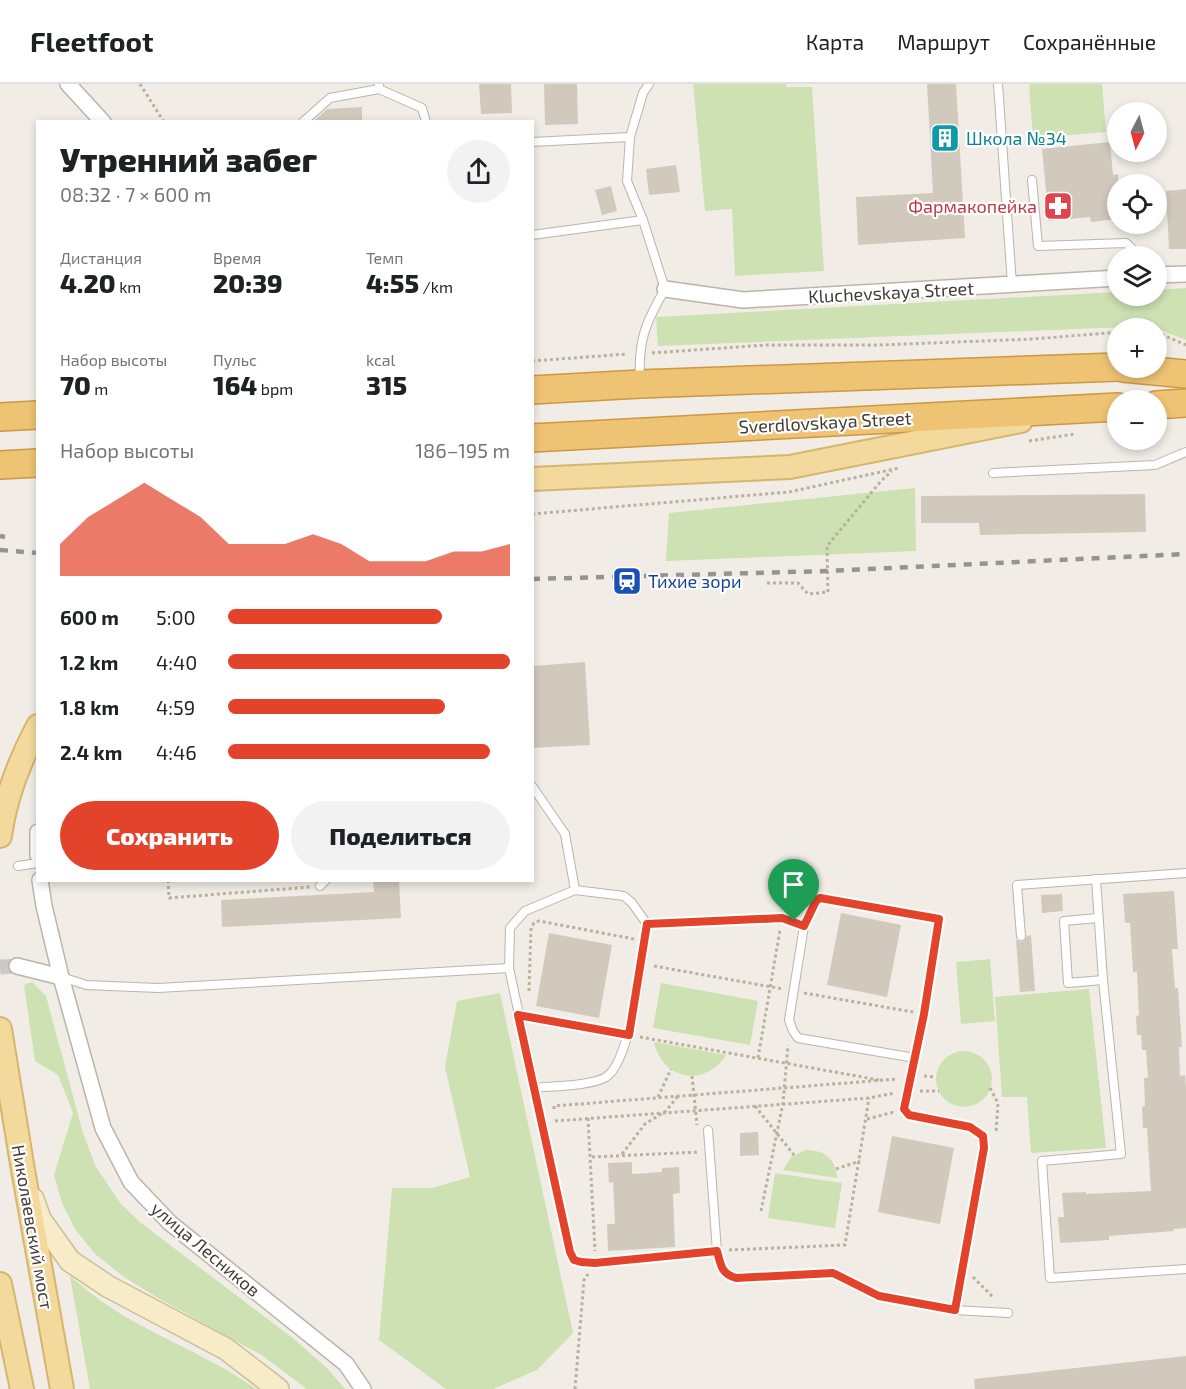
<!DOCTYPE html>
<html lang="ru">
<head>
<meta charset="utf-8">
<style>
  body { margin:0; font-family:"Exo 2",sans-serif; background:#f2f2f2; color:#202124; height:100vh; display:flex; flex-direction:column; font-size:22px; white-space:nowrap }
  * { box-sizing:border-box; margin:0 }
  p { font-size:20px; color:#757577 }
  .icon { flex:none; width:33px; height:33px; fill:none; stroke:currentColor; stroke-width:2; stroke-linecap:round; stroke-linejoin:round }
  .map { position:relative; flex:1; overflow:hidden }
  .sheet { position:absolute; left:36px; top:36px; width:498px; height:762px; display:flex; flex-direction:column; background:#fff; border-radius:0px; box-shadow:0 3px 9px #0003 }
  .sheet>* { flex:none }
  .needle { width:39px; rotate:186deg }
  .buttons { position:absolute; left:1107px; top:18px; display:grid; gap:12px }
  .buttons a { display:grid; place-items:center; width:60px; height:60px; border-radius:50%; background:#fff; box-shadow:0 3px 9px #0003; font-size:30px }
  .pin { position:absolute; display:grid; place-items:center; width:51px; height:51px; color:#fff; margin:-62px -26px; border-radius:50% 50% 50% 0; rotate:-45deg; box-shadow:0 0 6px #0007 }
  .pin .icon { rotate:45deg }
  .round { display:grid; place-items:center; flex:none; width:63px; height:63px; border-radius:32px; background:#f2f2f2 }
  .summary { display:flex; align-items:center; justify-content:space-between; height:102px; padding:0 24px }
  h1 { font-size:33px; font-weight:800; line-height:45px }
  .figures { display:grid; grid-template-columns:repeat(3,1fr); gap:9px; height:102px; padding:6px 24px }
  .figures div { display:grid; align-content:center }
  .figures b { font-size:26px; font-weight:800 }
  .figures small { font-size:16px; font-weight:400 }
  .figures p { font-size:16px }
  .chart { height:168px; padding:12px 24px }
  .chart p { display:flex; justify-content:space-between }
  .chart svg { width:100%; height:108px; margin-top:6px; fill:#e3432a; opacity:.7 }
  .primary-button { display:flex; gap:12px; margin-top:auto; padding:12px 24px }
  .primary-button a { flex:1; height:69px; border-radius:36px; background:#e3432a; color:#fff; font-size:24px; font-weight:800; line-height:69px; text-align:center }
  .primary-button a+a { background:#f2f2f2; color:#202124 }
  ul { padding:0 24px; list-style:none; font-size:20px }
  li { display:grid; grid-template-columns:96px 72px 1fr; align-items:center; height:45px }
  li i { height:15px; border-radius:8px; background:#e3432a }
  header { display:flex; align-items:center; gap:36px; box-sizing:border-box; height:84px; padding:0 30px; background:#fff; border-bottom:2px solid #e0e0e0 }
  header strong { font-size:28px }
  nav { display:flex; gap:33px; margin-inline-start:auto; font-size:21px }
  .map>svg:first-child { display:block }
  .green { fill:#cde1b2 }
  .building { fill:#d1c9bc }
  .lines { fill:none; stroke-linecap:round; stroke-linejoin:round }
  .street-tunnel { stroke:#cecac3; stroke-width:15; stroke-dasharray:15 8; stroke-linecap:butt }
  .lane-casing { stroke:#bbb4a9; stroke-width:10 }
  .street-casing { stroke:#bbb4a9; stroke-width:18 }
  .secondary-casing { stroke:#ccbe99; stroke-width:24 }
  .primary-casing { stroke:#d6b56e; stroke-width:26 }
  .highway-casing { stroke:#cc9844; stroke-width:30 }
  .path { stroke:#bbb09c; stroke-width:3; stroke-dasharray:3 3; stroke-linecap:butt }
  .lane { stroke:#fff; stroke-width:8 }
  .street { stroke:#fff; stroke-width:15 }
  .secondary { stroke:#f8ecc8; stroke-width:21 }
  .primary { stroke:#f3d99c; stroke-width:22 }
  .highway { stroke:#eec373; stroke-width:27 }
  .rail { stroke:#949494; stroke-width:4.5; stroke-dasharray:8 8; stroke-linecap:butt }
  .route-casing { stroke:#fff; stroke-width:12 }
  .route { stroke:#e3432a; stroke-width:8 }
  .labels { text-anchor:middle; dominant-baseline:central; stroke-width:4.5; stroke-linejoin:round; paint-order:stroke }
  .culture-label { font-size:18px; fill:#0d838f; stroke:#fff; text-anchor:start }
  .health-label { font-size:18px; fill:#be3a42; stroke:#fff; text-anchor:end }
  .street-label { font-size:18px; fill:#433d36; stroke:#fff }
  .transit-label { font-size:18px; fill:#164399; stroke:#fff; text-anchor:start }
</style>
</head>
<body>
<header>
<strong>Fleetfoot</strong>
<nav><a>Карта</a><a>Маршрут</a><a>Сохранённые</a></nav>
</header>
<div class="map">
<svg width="1186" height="1305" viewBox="0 0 1186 1305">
  <rect width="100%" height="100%" fill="#f1ede6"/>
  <!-- green -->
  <g class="green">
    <path d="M693,0H786L787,3H812L824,187L735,192L732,125L705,127Z"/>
    <path d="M1029,0H1102L1106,48L1033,54Z"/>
    <path d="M1186,204V256L1150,242L658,262L656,233L1117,208L1118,212H1156L1157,206Z"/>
    <path d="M915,404L916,467L666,477L669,429Z"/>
    <path d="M990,875L995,937L961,940L956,878Z"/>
    <path d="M32,898L46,912L83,1049L96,1083L121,1120L141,1139L294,1255L328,1285L345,1305H307L263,1272L158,1214L124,1193L95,1170L75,1145L62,1119L54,1091L73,1029L58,991L35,977L24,901Z"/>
    <path d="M661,899L758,917L750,961L653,944Z"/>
    <path d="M1089,905L1106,1064L1031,1069L1027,1013H1002L995,913Z"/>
    <path d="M500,909L573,1249L537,1286L493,1305H446L379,1256L392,1104H432L470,1093L445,983L457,917Z"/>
    <path d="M654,958L726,971C705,1004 662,996 654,958Z"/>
    <circle cx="964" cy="995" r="28"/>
    <path d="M806,1066C825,1066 836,1076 837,1094L783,1086L792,1072Z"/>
    <path d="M775,1089L842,1099L835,1144L768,1134Z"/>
    <path d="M70,1192C82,1202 94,1212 107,1221C154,1253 209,1271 256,1305H90Z"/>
  </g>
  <!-- building -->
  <g class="building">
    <path d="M479,0H511L512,29L481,30Z"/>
    <path d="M544,0H577L578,40L545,41Z"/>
    <path d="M927,0H956L965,154L858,161L856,113L933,109Z"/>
    <path d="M362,23V38H313L327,25Z"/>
    <path d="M1110,58L1113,91L1118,90V135L1091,138L1090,133L1049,137L1042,65Z"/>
    <path d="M676,81L680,108L649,111L646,85Z"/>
    <path d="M611,102L617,127L602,131L595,106Z"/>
    <path d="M1186,105V165H1169L1166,107Z"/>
    <path d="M1145,410L1146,448L980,451L979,439H921V412Z"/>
    <path d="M585,578L590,661L532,664V582Z"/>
    <path d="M373,796H399L401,834L222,843L221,816L374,808Z"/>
    <path d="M1174,807L1178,865H1172L1175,904H1178L1182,963H1179L1180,992L1185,991L1186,1003V1144L1173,1145L1174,1147L1109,1152V1156L1060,1159L1058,1133H1064L1062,1109L1086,1108V1110L1151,1107L1147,1044H1143L1142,1023L1145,1022L1144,994H1148L1146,966H1142L1141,951H1137L1136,932L1139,931L1137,888H1133L1130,839H1125L1123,810Z"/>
    <path d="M1062,810L1063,827L1042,829L1041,811Z"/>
    <path d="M841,829L901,841L887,913L827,901Z"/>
    <path d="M549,849L612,861L599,934L536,922Z"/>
    <path d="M1031,851L1035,907L1020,908L1016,856L1022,858L1027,852Z"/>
    <path d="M758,1048L759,1071L740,1072V1049Z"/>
    <path d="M892,1052L954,1064L940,1140L878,1128Z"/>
    <path d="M632,1078V1090L662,1088V1084L679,1083L680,1109L673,1110L675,1163L608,1167L607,1140H615L613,1098L609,1099L608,1079Z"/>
    <path d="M1186,1272V1305H975L974,1295Z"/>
  </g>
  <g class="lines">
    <!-- street-tunnel -->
    <path class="street-tunnel" d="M0,883L17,882"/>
    <!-- lane casing -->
    <g class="lane-casing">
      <g id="lane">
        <path d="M998,0L1012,201"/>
        <path d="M379,5L422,24L426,38"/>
        <path d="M303,38L330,14L379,5V0"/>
        <path d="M532,58L630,53"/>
        <path d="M1032,96L1038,162L1126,159L1140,172"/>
        <path d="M532,151L643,136"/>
        <path d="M640,294C638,256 646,238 665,205L643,136L627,97L630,53L643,9L649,0"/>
        <path d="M993,389L1155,381L1186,368"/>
        <path d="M532,702L565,750L575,806"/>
        <path d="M18,782L38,779"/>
        <path d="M1096,795L1103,896L1121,1070L1042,1077L1050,1194L1186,1185"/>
        <path d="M320,802L326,796"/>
        <path d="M1098,834L1064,837L1068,899L1103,896"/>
        <path d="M647,840L782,834L804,842L789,936L793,947L798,954L915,974"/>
        <path d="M1021,852L1017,801L1186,789"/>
        <path d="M62,893L86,901L158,904L509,884"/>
        <path d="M533,1004C551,1002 592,1002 606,993C631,978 643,870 647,840L632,819L624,812L575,806L525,827L510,844L509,884L570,1168L574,1176L581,1178L595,1179L717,1167L708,1046"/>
        <path d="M717,1167C721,1181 721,1191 737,1194L833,1189L879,1212L955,1226L984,1064L983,1052L970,1043L909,1031L904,1025L924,930L939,835"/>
        <path d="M955,1226L1008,1229"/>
      </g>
    </g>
    <!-- street casing -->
    <g class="street-casing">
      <g id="street">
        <path d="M68,0L103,38"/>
        <path d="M1156,191L1186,190"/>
        <path d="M665,205L743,216L1118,194"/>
        <path d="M38,748V771"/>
        <path d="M40,796L44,822L61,893L103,1044L131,1098L170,1139L346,1280L363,1305"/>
        <path d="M17,882L61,893"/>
      </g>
    </g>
    <!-- secondary casing -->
    <g class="secondary-casing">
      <path id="secondary" d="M33,1115L40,1135L70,1177L109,1203L226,1265L278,1305"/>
    </g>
    <!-- primary casing -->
    <g class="primary-casing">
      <g id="primary">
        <path d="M532,395L790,383L1021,337"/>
        <path d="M0,752C5,714 20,676 38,642"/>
        <path d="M0,945L23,1086L62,1305"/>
        <path d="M0,1200L22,1305"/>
      </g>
    </g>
    <!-- highway casing -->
    <g class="highway-casing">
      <g id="highway">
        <path d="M1123,284L1186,290"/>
        <path d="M532,306L640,300L1118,283"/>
        <path d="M1156,321L1186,319"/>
        <path d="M0,333L38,331"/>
        <path d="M532,354L1118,323"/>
        <path d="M0,381L38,379"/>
      </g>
    </g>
    <!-- path -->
    <g class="path">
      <path d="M140,0L164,38"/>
      <path d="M1156,248L1186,261"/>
      <path d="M652,269L766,261H879L1034,255L1118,248"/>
      <path d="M532,277L627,270"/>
      <path d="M1029,357L1075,350"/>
      <path d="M532,430L789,408L899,384"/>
      <path d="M767,499H798L808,510L828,508L827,462L881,397L892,387"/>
      <path d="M168,796L169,814L310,803"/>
      <path d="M809,832L816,817L826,814L928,833"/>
      <path d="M654,882L783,905"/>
      <path d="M529,907L531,844L534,839L539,837L634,855"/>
      <path d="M804,909L913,928"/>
      <path d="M531,934L616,949"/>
      <path d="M640,953L879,996"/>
      <path d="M758,974L780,846"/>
      <path d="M692,992L697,1041"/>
      <path d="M924,992L936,993"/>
      <path d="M990,1004L998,1019L996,1048"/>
      <path d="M920,1007H939"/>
      <path d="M658,1013L671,985"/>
      <path d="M755,1022L794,1071"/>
      <path d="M554,1025V1022L897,995"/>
      <path d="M588,1034L595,1167"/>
      <path d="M867,1035L894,1028"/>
      <path d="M555,1037L869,1014L895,1009"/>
      <path d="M622,1070L645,1040L666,1027L678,1012"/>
      <path d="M592,1073L699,1068"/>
      <path d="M836,1085L860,1077"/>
      <path d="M761,1127L783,1019L788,961"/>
      <path d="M729,1166L845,1161L869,1014"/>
      <path d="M973,1193L994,1214"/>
      <path d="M575,1305L584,1196L588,1190"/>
    </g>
    <!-- lane -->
    <use href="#lane" class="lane"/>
    <!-- street -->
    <use href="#street" class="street"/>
    <!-- secondary -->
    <use href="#secondary" class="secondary"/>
    <!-- primary -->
    <use href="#primary" class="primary"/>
    <!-- highway -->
    <use href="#highway" class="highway"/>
    <!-- rail -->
    <g class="rail">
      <path d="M0,452L5,453"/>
      <path d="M0,466L38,469"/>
      <path d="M532,495L827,487L1186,470"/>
    </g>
  </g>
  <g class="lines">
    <!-- route casing -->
    <g class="route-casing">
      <path id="route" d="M820,814L939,835L924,930L904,1025L909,1031L970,1043L983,1052L984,1064L955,1226L879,1212L833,1189L736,1194C721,1190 721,1181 717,1167L595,1179L581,1178L574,1176L570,1168L518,931L629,951L647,840L782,834L804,842L816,817Z"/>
    </g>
    <!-- route -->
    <use href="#route" class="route"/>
  </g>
  <!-- icons -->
  <defs>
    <g id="building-square" transform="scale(1.5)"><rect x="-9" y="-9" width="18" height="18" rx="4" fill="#0f9aa8" stroke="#fff"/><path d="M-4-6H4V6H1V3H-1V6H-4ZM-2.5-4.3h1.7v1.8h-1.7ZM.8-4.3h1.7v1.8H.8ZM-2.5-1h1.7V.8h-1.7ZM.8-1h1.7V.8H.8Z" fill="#fff"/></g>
    <g id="pharmacy-square" transform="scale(1.5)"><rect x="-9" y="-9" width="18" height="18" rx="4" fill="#e0444e" stroke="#fff"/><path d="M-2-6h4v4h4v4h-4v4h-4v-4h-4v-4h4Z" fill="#fff"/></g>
    <g id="station-square" transform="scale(1.5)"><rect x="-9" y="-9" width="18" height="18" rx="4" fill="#1a4fb4" stroke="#fff"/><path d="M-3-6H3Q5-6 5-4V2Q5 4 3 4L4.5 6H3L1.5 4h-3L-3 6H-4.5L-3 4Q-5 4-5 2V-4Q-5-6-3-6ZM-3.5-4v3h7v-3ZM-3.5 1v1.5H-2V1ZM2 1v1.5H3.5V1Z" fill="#fff"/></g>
  </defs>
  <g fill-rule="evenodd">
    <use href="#building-square" x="945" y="54"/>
    <use href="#pharmacy-square" x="1058" y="122"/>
    <use href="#station-square" x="627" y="497"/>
  </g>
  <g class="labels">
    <!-- culture labels -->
    <g class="culture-label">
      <text x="966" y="54">Школа №34</text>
    </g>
    <!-- health labels -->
    <g class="health-label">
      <text x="1037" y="122">Фармакопейка</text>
    </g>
    <!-- street labels -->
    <g class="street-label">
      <text transform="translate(891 208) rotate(-3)">Kluchevskaya Street</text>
      <text transform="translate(825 338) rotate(-3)">Sverdlovskaya Street</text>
      <text transform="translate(33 1143) rotate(80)">Николаевский мост</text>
      <text transform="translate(206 1165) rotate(40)">улица Лесников</text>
    </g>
    <!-- transit labels -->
    <g class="transit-label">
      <text x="648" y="497">Тихие зори</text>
    </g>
  </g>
</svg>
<div class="buttons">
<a><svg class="needle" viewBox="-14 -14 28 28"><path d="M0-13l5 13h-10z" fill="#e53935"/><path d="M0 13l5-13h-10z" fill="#757577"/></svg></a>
<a><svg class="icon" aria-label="locate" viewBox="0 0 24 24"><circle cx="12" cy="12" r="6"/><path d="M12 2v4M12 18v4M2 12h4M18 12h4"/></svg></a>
<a><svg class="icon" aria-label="layers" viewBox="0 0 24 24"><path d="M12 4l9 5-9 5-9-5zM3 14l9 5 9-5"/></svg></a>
<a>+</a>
<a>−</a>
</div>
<div class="pin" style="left:794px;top:837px;background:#1e9e55"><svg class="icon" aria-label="arrive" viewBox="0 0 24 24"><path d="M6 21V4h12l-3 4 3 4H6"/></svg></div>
<section class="sheet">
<div class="summary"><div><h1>Утренний забег</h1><p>08:32 · 7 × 600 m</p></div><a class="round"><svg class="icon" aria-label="share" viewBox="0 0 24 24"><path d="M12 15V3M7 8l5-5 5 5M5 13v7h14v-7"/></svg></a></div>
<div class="figures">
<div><p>Дистанция</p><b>4.20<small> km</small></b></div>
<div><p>Время</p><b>20:39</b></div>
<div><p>Темп</p><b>4:55<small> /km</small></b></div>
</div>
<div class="figures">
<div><p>Набор высоты</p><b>70<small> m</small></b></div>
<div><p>Пульс</p><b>164<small> bpm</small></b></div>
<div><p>kcal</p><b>315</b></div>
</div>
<div class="chart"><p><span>Набор высоты</span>186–195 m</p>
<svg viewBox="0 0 160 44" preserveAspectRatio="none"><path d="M0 44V31L10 20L20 13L30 6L40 13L50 20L60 31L70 31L80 31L90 27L100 31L110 38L120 38L130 38L140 34L150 34L160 31V44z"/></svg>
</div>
<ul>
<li><b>600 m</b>5:00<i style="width:76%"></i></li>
<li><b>1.2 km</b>4:40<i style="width:100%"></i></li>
<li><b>1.8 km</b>4:59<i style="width:77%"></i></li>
<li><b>2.4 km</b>4:46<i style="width:93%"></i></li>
</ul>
<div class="primary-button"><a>Сохранить</a><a>Поделиться</a></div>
</section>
</div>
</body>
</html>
